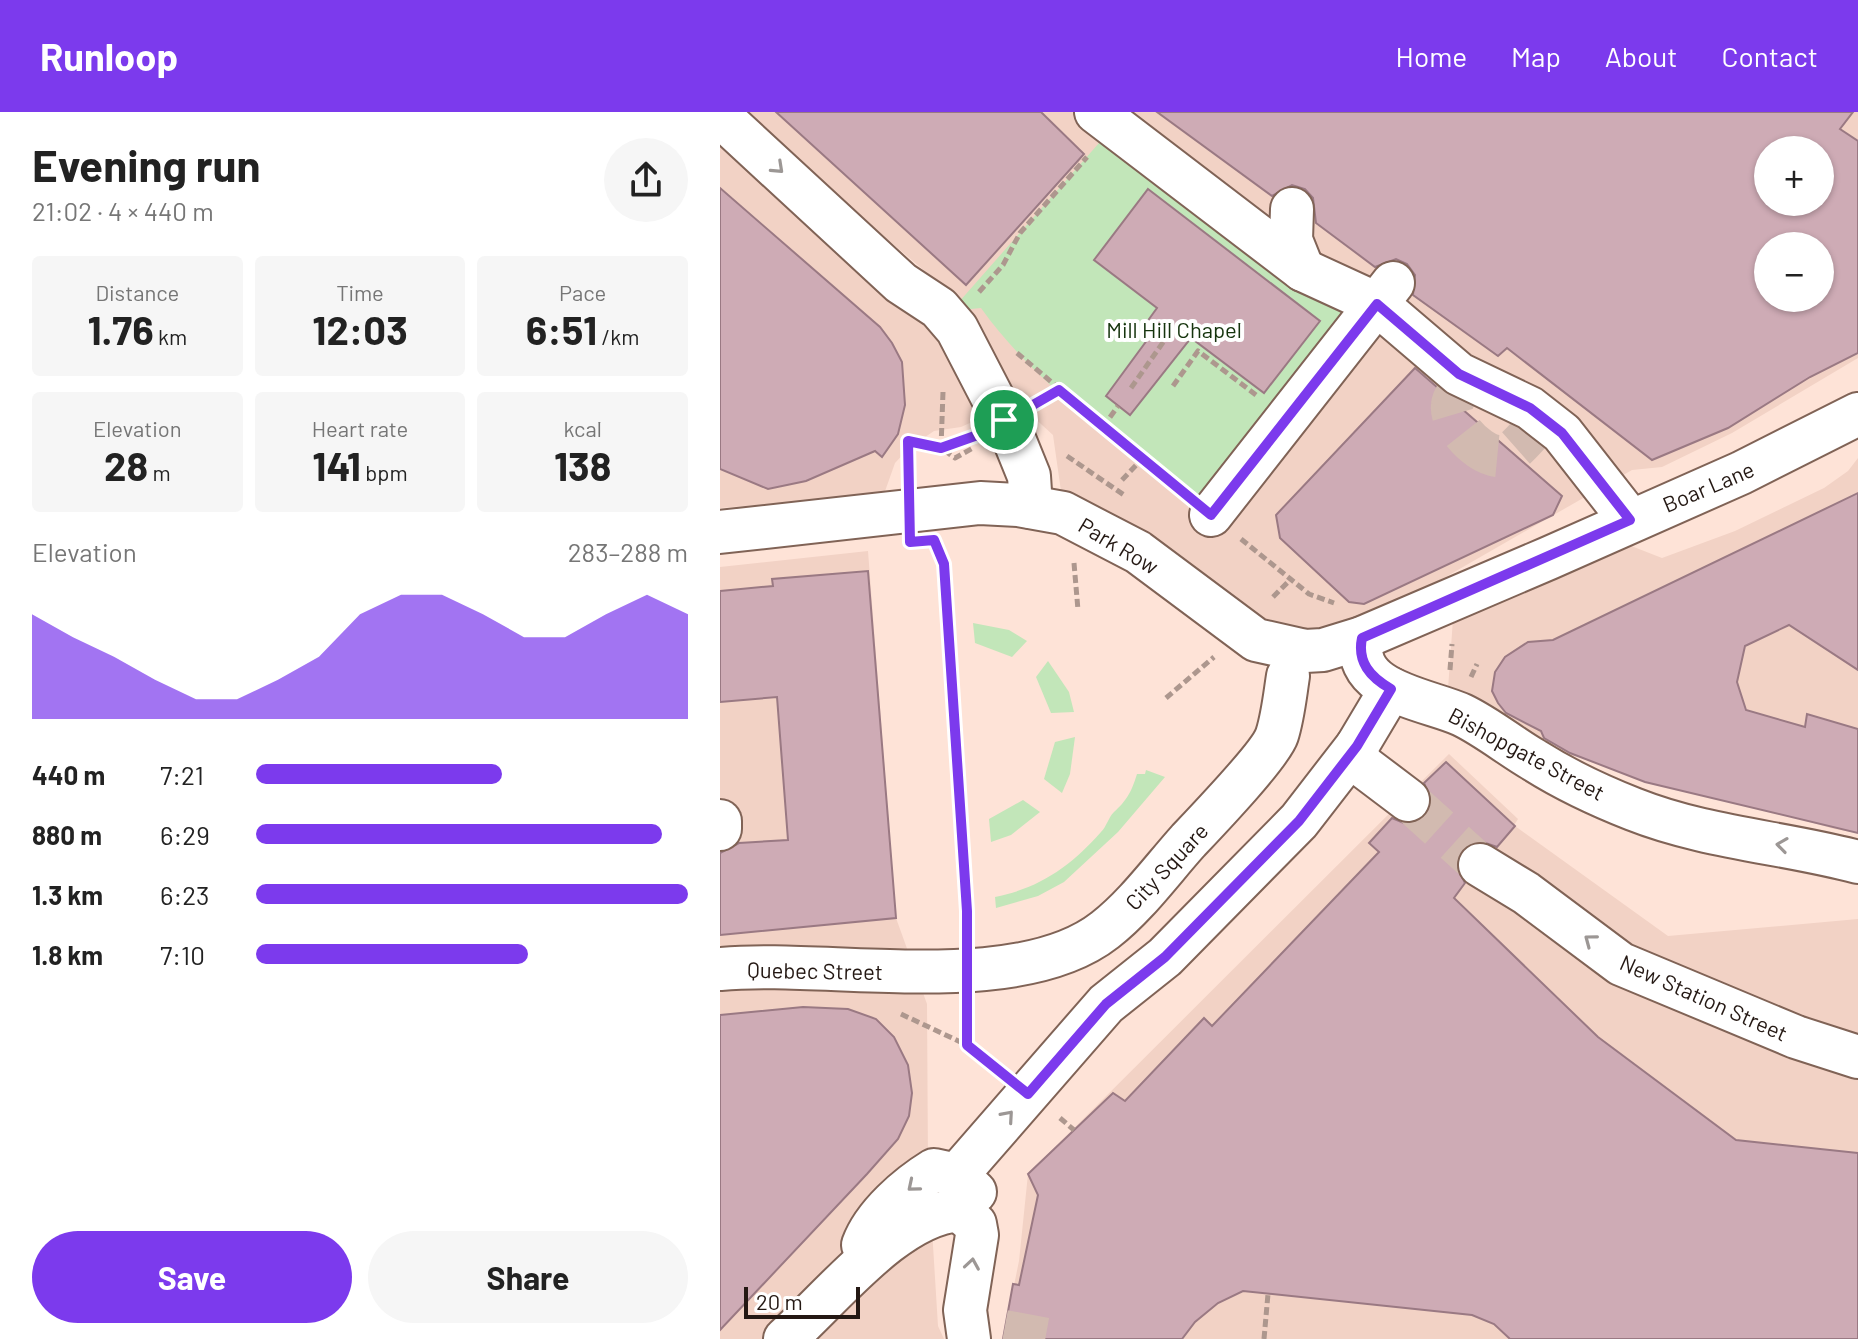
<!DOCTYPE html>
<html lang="en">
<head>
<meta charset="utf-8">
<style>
  body { margin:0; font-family:Barlow,sans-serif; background:#f6f6f6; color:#222; height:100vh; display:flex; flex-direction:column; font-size:30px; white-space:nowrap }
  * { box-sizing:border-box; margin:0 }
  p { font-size:26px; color:#767676 }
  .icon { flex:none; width:44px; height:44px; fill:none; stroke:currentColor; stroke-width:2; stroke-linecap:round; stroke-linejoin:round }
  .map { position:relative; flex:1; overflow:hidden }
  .side { display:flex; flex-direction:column; background:#fff; width:720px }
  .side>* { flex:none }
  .tools { position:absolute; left:1034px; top:24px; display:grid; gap:16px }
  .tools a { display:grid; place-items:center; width:80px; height:80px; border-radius:50%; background:#fff; box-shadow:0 2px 6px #0004; font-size:40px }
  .scale { position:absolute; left:24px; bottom:20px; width:116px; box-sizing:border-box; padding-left:8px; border:4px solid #241813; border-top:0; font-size:22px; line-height:28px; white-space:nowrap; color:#241813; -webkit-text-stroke:6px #fff; paint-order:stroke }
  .pin { position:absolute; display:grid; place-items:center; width:68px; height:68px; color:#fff; margin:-34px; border:4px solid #fff; border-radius:50%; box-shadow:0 2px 8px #0007 }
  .round { display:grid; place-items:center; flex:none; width:84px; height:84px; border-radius:42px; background:#f6f6f6 }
  .summary { display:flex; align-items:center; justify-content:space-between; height:136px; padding:0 32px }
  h1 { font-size:44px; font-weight:700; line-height:60px }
  .stats { display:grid; grid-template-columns:repeat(3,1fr); gap:12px; height:136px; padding:8px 32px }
  .stats div { display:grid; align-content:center; border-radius:8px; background:#f6f6f6; text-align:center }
  .stats b { font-size:40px; font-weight:700 }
  .stats small { font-size:22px; font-weight:400 }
  .stats p { font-size:22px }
  .chart { height:224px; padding:16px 32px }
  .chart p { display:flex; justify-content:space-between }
  .chart svg { width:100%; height:144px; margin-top:8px; fill:#7c3aed; opacity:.7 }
  .button { display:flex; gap:16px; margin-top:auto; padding:16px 32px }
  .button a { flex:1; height:92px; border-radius:48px; background:#7c3aed; color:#fff; font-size:32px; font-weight:700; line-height:92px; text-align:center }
  .button a+a { background:#f6f6f6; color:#222 }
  ul { padding:0 32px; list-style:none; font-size:26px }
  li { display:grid; grid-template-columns:128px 96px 1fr; align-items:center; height:60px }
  li i { height:20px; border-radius:10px; background:#7c3aed }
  header { display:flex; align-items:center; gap:48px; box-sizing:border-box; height:112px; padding:0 40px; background:#7c3aed; color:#fff }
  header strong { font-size:38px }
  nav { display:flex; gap:44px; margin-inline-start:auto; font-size:28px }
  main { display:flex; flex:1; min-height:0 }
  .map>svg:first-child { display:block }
  .built { fill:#f2d2c5; fill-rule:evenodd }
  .green { fill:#c2e6b9 }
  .building { fill:#ceabb5; stroke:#9a7983; stroke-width:2; fill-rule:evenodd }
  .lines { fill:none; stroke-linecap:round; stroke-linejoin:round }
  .minor-tunnel { stroke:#d2bab0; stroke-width:42; stroke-dasharray:42 21; stroke-linecap:butt }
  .minor-casing { stroke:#806356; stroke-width:46 }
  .path { stroke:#ad978e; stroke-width:5; stroke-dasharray:8 4; stroke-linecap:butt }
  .minor { stroke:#fff; stroke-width:42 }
  .oneway { stroke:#9c9795 }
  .route-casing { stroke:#fff; stroke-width:16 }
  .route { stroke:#7c3aed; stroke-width:10 }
  .labels { text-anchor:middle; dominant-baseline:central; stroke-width:8; stroke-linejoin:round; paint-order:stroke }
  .park-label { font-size:22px; fill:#15340d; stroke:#fff }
  .street-label { font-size:22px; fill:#241813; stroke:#fff }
</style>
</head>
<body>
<header>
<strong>Runloop</strong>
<nav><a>Home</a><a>Map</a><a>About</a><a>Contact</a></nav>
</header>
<main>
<section class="side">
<div class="summary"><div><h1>Evening run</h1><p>21:02 · 4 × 440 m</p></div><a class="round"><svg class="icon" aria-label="share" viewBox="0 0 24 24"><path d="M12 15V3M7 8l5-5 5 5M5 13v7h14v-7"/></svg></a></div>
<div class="stats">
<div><p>Distance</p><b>1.76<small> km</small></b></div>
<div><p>Time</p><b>12:03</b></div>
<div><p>Pace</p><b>6:51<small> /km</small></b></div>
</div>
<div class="stats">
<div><p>Elevation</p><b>28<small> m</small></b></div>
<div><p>Heart rate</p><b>141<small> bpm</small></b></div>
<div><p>kcal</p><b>138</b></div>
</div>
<div class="chart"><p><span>Elevation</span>283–288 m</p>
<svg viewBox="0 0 160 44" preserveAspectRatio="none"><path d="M0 44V12L10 19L20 25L30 32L40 38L50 38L60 32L70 25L80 12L90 6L100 6L110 12L120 19L130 19L140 12L150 6L160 12V44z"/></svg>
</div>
<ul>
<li><b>440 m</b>7:21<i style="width:57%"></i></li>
<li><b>880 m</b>6:29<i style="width:94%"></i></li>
<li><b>1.3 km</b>6:23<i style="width:100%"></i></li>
<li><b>1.8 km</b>7:10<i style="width:63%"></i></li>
</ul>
<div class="button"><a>Save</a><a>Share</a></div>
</section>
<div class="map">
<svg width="1138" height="1227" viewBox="0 0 1138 1227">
  <rect width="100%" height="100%" fill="#fee3d7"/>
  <!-- built -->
  <g class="built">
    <path d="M18,0H1138V246L1012,321L942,355L912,358L649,509L575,522L558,521L342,386L333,323L287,281L234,184ZM1048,38H1100V90H1048ZM1048,134H1100V186H1048Z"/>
    <path d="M0,13L195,182L261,306L241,315L214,319L189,336L175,351L164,382L0,396Z"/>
    <path d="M1138,346V721L1114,717L877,647L838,642L728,577L733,507L901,430L942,446L1015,419L1104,376L1128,359Z"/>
    <path d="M148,439L176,806L207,892L208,1053L218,1214L224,1227H0V455Z"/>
    <path d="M729,642L798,707L789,721L795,714L948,824L1138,807V1227H283L299,1149L308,1062Z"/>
  </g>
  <!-- green -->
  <g class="green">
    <path d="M394,14L646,194L483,397C407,335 318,276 261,196L231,199Z"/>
    <path d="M253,511L289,518L307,529L292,545L255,531Z"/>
    <path d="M328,549L349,580L354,600L331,601L316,565Z"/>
    <path d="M355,625L350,662L342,681L324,667L335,630Z"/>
    <path d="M426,658L445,665L398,720L344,770L318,784L276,796L275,785C320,776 351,754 381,720C387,714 388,706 394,700C405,690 411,682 417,662H425Z"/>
    <path d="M303,688L320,700L291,723L271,730L269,707Z"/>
  </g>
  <!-- building -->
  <g class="building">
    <path d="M56,0H321L364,42L246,173Z"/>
    <path d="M437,0H1133L1120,17L1138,29V241L1090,265L1008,316L932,348L787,236L778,244L693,183L695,163L687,152L676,147L655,155L596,111L593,86L585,77L572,73L552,84ZM1048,38H1100V90H1048ZM1048,134H1100V186H1048Z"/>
    <path d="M0,76L160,215L172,231L182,250L185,293L178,322L162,345L155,339L86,369L48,377L0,357Z"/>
    <path d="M428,77L600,209L544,281L471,226L410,303L386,284L433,220L424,214L437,196L374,148Z"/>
    <path d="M695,256L842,384L833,403L644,492L629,490L560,426L556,403Z"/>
    <path d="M1138,381V558L1069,513L1025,534L1017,570L1026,598L1085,615L1087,602L1138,617V721L925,670L850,641L824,626L821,619L786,601L778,591L772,579L775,560L785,545L808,530L833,528Z"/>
    <path d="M148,459L176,806L0,823V741L19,731L68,728L57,585L0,590V479L53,474L52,467Z"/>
    <path d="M726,650L795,714L777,735L760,729L748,732L740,740L736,753L745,771L734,786L878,925L1016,1028L1138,1041V1227H790L774,1212L752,1203L523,1179L498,1191L475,1210L462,1227H283L293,1172L299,1173L318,1083L308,1062L393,981L405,989L484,906L492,914L659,740L649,731L672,706L686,712L698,710L707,703L712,690L704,671Z"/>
    <path d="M83,895L128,897L156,907L174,925L188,953L192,981L189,1004L178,1027L147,1062L0,1218V903Z"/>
  </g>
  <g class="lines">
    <!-- minor-tunnel -->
    <g class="minor-tunnel">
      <path d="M750,267C744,275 733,283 732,293C729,312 761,346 781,344C797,342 811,316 825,308"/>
      <path d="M688,688L760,753"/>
      <path d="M284,1219L327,1227"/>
    </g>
    <!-- minor casing -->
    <g class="minor-casing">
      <g id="minor">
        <path d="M376,0L583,158L657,192L739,262L810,296L842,321L910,408"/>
        <path d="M0,4L181,171L219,196L237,217L294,327L309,364L311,395"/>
        <path d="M572,97L571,128L583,158"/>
        <path d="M491,403L673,171"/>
        <path d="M0,420L260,391L298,393L343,401L418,440L536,528L585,539L603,538L642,526L829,446L1021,361L1138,302"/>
        <path d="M642,526C631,580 707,587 742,603C767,615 790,634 814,648C844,667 880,684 913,697C986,726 1063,730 1138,750"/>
        <path d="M671,577L637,634L639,651L688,688"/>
        <path d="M0,709V717"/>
        <path d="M760,753L806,781L901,852L1076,925L1138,945"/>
        <path d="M0,857C107,847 297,887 385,818C416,794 442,758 468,729C485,711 551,642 557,623C563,604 565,583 568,564"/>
        <path d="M237,1063L386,892L445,845L579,709L637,634"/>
        <path d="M143,1133C154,1103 188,1074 214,1058L237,1063L255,1080"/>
        <path d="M65,1227C112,1186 175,1103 239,1098L255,1112L257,1123L245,1198L249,1227"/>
      </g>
    </g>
    <!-- path -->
    <g class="path">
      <path d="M259,180L283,153L300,121L367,45"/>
      <path d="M297,241L460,378"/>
      <path d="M453,274L478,239L536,283"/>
      <path d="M411,276L444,229"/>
      <path d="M223,280L221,336L235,346L253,336"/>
      <path d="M319,289L339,278"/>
      <path d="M383,315L398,294"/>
      <path d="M347,344L404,383"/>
      <path d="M187,358L188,329L221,336L250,326"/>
      <path d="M402,368L422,347"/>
      <path d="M521,427L589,482L614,491"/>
      <path d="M216,434L224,452L248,818"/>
      <path d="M354,451L358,498"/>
      <path d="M553,485L571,467"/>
      <path d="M730,558L732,532"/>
      <path d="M751,565L757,552"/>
      <path d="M446,586L494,545"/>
      <path d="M247,896V933L278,958"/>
      <path d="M181,902L247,933"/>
      <path d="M340,1006L354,1018"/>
      <path d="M544,1227L548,1182"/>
    </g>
    <!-- minor -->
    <use href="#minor" class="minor"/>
  </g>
  <!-- one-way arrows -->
  <defs><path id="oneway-chevron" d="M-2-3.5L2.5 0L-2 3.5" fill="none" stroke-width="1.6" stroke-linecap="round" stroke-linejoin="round" transform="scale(2)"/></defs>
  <g class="oneway">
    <use href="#oneway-chevron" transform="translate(58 56) rotate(43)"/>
    <use href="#oneway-chevron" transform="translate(1062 733) rotate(-172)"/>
    <use href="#oneway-chevron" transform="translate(870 828) rotate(-143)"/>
    <use href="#oneway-chevron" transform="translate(288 1004) rotate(-49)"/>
    <use href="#oneway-chevron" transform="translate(193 1074) rotate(140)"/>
    <use href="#oneway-chevron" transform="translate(252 1152) rotate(-81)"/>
  </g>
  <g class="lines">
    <!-- route casing -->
    <g class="route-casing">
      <path id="route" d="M657,192L739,262L810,296L842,321L910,408L642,526C637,550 650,565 671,577L637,634L579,709L445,845L386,892L308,982L247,933V799L224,452L214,428L190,430L188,329L221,336L266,320L339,278L491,403Z"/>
    </g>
    <!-- route -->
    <use href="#route" class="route"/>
  </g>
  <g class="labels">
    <!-- park labels -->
    <g class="park-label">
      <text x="454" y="217">Mill Hill Chapel</text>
    </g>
    <!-- street labels -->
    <g class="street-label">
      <text transform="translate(988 374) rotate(-23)">Boar Lane</text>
      <text transform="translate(399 433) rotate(31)">Park Row</text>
      <text transform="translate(807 641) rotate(28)">Bishopgate Street</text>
      <text transform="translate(446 754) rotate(-47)">City Square</text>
      <text transform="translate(95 858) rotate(1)">Quebec Street</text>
      <text transform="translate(984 885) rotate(24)">New Station Street</text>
    </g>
  </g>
</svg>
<div class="tools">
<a>+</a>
<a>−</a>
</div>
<div class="scale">20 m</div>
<div class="pin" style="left:284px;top:308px;background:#1e9e55"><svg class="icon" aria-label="arrive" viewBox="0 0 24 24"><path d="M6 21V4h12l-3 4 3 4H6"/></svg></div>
</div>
</main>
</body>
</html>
